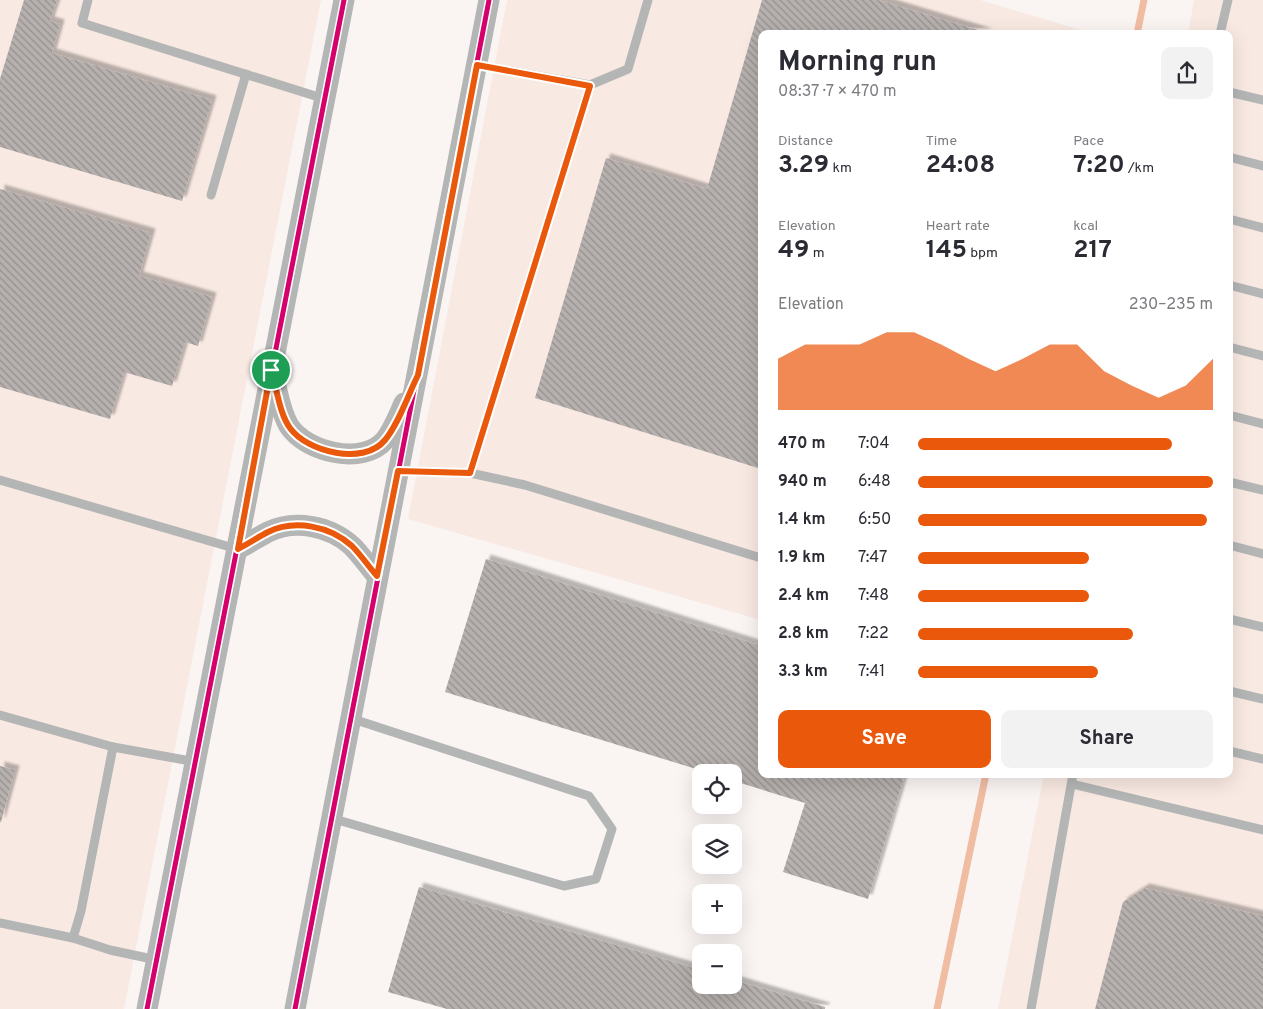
<!DOCTYPE html>
<html lang="en">
<head>
<meta charset="utf-8">
<style>
  body { margin:0; font-family:Overpass,sans-serif; background:#f2f2f3; color:#2b2b33; height:100vh; display:flex; flex-direction:column; font-size:19px; white-space:nowrap }
  * { box-sizing:border-box; margin:0 }
  p { font-size:16px; color:#7c7c81 }
  .icon { flex:none; width:28px; height:28px; fill:none; stroke:currentColor; stroke-width:2; stroke-linecap:round; stroke-linejoin:round }
  .map { position:relative; flex:1; overflow:hidden }
  .sheet { position:absolute; left:758px; top:30px; width:475px; height:748px; display:flex; flex-direction:column; background:#fff; border-radius:10px; box-shadow:0 5px 20px #0002 }
  .sheet>* { flex:none }
  .controls { position:absolute; left:692px; top:764px; display:grid; gap:10px }
  .controls a { display:grid; place-items:center; width:50px; height:50px; border-radius:10px; background:#fff; box-shadow:0 5px 20px #0002; font-size:25px }
  .pin { position:absolute; display:grid; place-items:center; width:42px; height:42px; color:#fff; margin:-21px; border:2px solid #fff; border-radius:50%; box-shadow:0 1px 5px #0007 }
  .round { display:grid; place-items:center; flex:none; width:52px; height:52px; border-radius:10px; background:#f2f2f3 }
  .headline { display:flex; align-items:center; justify-content:space-between; height:85px; padding:0 20px }
  h1 { font-size:28px; font-weight:700; line-height:38px }
  .metrics { display:grid; grid-template-columns:repeat(3,1fr); gap:8px; height:85px; padding:5px 20px }
  .metrics div { display:grid; align-content:center }
  .metrics b { font-size:25px; font-weight:700 }
  .metrics small { font-size:14px; font-weight:400 }
  .metrics p { font-size:14px }
  .chart { height:140px; padding:10px 20px }
  .chart p { display:flex; justify-content:space-between }
  .chart svg { width:100%; height:90px; margin-top:5px; fill:#ea580c; opacity:.7 }
  .action { display:flex; gap:10px; margin-top:auto; padding:10px 20px }
  .action a { flex:1; height:58px; border-radius:10px; background:#ea580c; color:#fff; font-size:20px; font-weight:700; line-height:58px; text-align:center }
  .action a+a { background:#f2f2f3; color:#2b2b33 }
  ul { padding:0 20px; list-style:none; font-size:16px }
  li { display:grid; grid-template-columns:80px 60px 1fr; align-items:center; height:38px }
  li i { height:12px; border-radius:6px; background:#ea580c }
  .map>svg:first-child { display:block }
  .built { fill:#f8e9e2 }
  .lines { fill:none; stroke-linecap:round; stroke-linejoin:round }
  .stream { stroke:#f0bda3; stroke-width:7 }
  .building { fill:url(#building-back-hatch); filter:url(#shadow) }
  .service { stroke:#b4b5b5; stroke-width:9 }
  .tertiary { stroke:#b4b5b5; stroke-width:21 }
  .cycleway-casing { stroke:#fff; stroke-width:8 }
  .cycleway { stroke:#d6006c; stroke-width:5 }
  .route-casing { stroke:#fff; stroke-width:10 }
  .route { stroke:#ea580c; stroke-width:6 }
</style>
</head>
<body>
<div class="map">
<svg width="1263" height="1009" viewBox="0 0 1263 1009">
  <defs>
    <pattern id="building-back-hatch" width="6" height="6" patternUnits="userSpaceOnUse" patternTransform="scale(1.25)"><rect width="6" height="6" fill="#b6b0ae"/><path d="M-1 5l2 2M0 0l6 6M5-1l2 2" fill="none" stroke="#95908e"/></pattern>
    <filter id="shadow"><feDropShadow dx="4.5" dy="-4.5" stdDeviation="1" flood-color="#0004"/></filter>
  </defs>
  <rect width="100%" height="100%" fill="#faf5f3"/>
  <!-- built -->
  <g class="built">
    <path d="M0,0H321L124,1009H0Z"/>
    <path d="M507,0H980L1091,33L761,34V620L408,519Z"/>
    <path d="M1194,0H1263V1009H998L1044,774H1229V34H1188Z"/>
  </g>
  <g class="lines">
    <!-- stream -->
    <g class="stream">
      <path d="M1137,34L1144,0"/>
      <path d="M937,1009L986,774"/>
    </g>
  </g>
  <!-- building -->
  <g class="building">
    <path d="M24,0H57L50,21L60,24L52,53L212,100L182,201L0,147V79Z"/>
    <path d="M762,0H878L988,33L761,34V469L535,398L606,158L707,189Z"/>
    <path d="M0,189L151,233L139,276L212,297L198,346L185,342L172,386L124,372L110,419L0,387Z"/>
    <path d="M486,559L761,646V774H905L868,899L783,872L805,803L734,781V772H706L445,692Z"/>
    <path d="M0,766L15,770L1,822H0Z"/>
    <path d="M419,887L701,970V985H734V980L825,1007V1009H447L388,992Z"/>
    <path d="M1145,888L1263,916V1009H1095L1123,902Z"/>
  </g>
  <g class="lines">
    <!-- service -->
    <g class="service">
      <path d="M88,0L82,23L325,99"/>
      <path d="M1220,34L1228,0"/>
      <path d="M477,65L590,85"/>
      <path d="M1229,92L1263,100"/>
      <path d="M1229,157L1263,166"/>
      <path d="M211,195L246,74"/>
      <path d="M1229,219L1263,228"/>
      <path d="M1229,285L1263,294"/>
      <path d="M1229,347L1263,356"/>
      <path d="M1229,415L1263,424"/>
      <path d="M399,471L470,473L525,485L761,558"/>
      <path d="M470,473L590,85L628,69L648,0"/>
      <path d="M0,480L237,549"/>
      <path d="M1229,482L1263,490"/>
      <path d="M1229,545L1263,554"/>
      <path d="M1229,619L1263,627"/>
      <path d="M1229,691L1263,699"/>
      <path d="M0,715L113,747L196,762"/>
      <path d="M1229,751L1263,759"/>
      <path d="M1072,784L1263,830"/>
      <path d="M331,818L564,886L596,879L612,829L589,796L350,718"/>
      <path d="M0,923L73,938L110,950L157,960"/>
      <path d="M73,938L81,911L113,747"/>
      <path d="M1031,1009L1073,774"/>
    </g>
    <!-- tertiary -->
    <g class="tertiary">
      <path d="M273,375C278,392 280,411 289,426C306,452 363,466 385,440C393,430 399,415 404,403"/>
      <path d="M238,549C248,544 258,537 268,532C295,519 330,526 352,546C361,555 369,567 377,576"/>
      <path d="M147,1009L344,0"/>
      <path d="M295,1009C359,672 425,336 489,0"/>
    </g>
    <!-- cycleway casing -->
    <g class="cycleway-casing">
      <g id="cycleway">
        <path d="M147,1009L344,0"/>
        <path d="M295,1009C359,672 425,336 489,0"/>
      </g>
    </g>
    <!-- cycleway -->
    <use href="#cycleway" class="cycleway"/>
  </g>
  <g class="lines">
    <!-- route casing -->
    <g class="route-casing">
      <path id="route" d="M477,65L590,86L470,473L398,471L377,576C369,567 361,555 352,546C330,526 295,519 268,532C258,537 248,544 238,549L271,370C277,388 279,413 290,428C307,452 364,466 385,440C399,423 408,395 418,375Z"/>
    </g>
    <!-- route -->
    <use href="#route" class="route"/>
  </g>
</svg>
<div class="controls">
<a><svg class="icon" aria-label="locate" viewBox="0 0 24 24"><circle cx="12" cy="12" r="6"/><path d="M12 2v4M12 18v4M2 12h4M18 12h4"/></svg></a>
<a><svg class="icon" aria-label="layers" viewBox="0 0 24 24"><path d="M12 4l9 5-9 5-9-5zM3 14l9 5 9-5"/></svg></a>
<a>+</a>
<a>−</a>
</div>
<div class="pin" style="left:271px;top:370px;background:#1e9e55"><svg class="icon" aria-label="arrive" viewBox="0 0 24 24"><path d="M6 21V4h12l-3 4 3 4H6"/></svg></div>
<section class="sheet">
<div class="headline"><div><h1>Morning run</h1><p>08:37 · 7 × 470 m</p></div><a class="round"><svg class="icon" aria-label="share" viewBox="0 0 24 24"><path d="M12 15V3M7 8l5-5 5 5M5 13v7h14v-7"/></svg></a></div>
<div class="metrics">
<div><p>Distance</p><b>3.29<small> km</small></b></div>
<div><p>Time</p><b>24:08</b></div>
<div><p>Pace</p><b>7:20<small> /km</small></b></div>
</div>
<div class="metrics">
<div><p>Elevation</p><b>49<small> m</small></b></div>
<div><p>Heart rate</p><b>145<small> bpm</small></b></div>
<div><p>kcal</p><b>217</b></div>
</div>
<div class="chart"><p><span>Elevation</span>230–235 m</p>
<svg viewBox="0 0 160 44" preserveAspectRatio="none"><path d="M0 44V19L10 12L20 12L30 12L40 6L50 6L60 12L70 19L80 25L90 19L100 12L110 12L120 25L130 32L140 38L150 32L160 19V44z"/></svg>
</div>
<ul>
<li><b>470 m</b>7:04<i style="width:86%"></i></li>
<li><b>940 m</b>6:48<i style="width:100%"></i></li>
<li><b>1.4 km</b>6:50<i style="width:98%"></i></li>
<li><b>1.9 km</b>7:47<i style="width:58%"></i></li>
<li><b>2.4 km</b>7:48<i style="width:58%"></i></li>
<li><b>2.8 km</b>7:22<i style="width:73%"></i></li>
<li><b>3.3 km</b>7:41<i style="width:61%"></i></li>
</ul>
<div class="action"><a>Save</a><a>Share</a></div>
</section>
</div>
</body>
</html>
